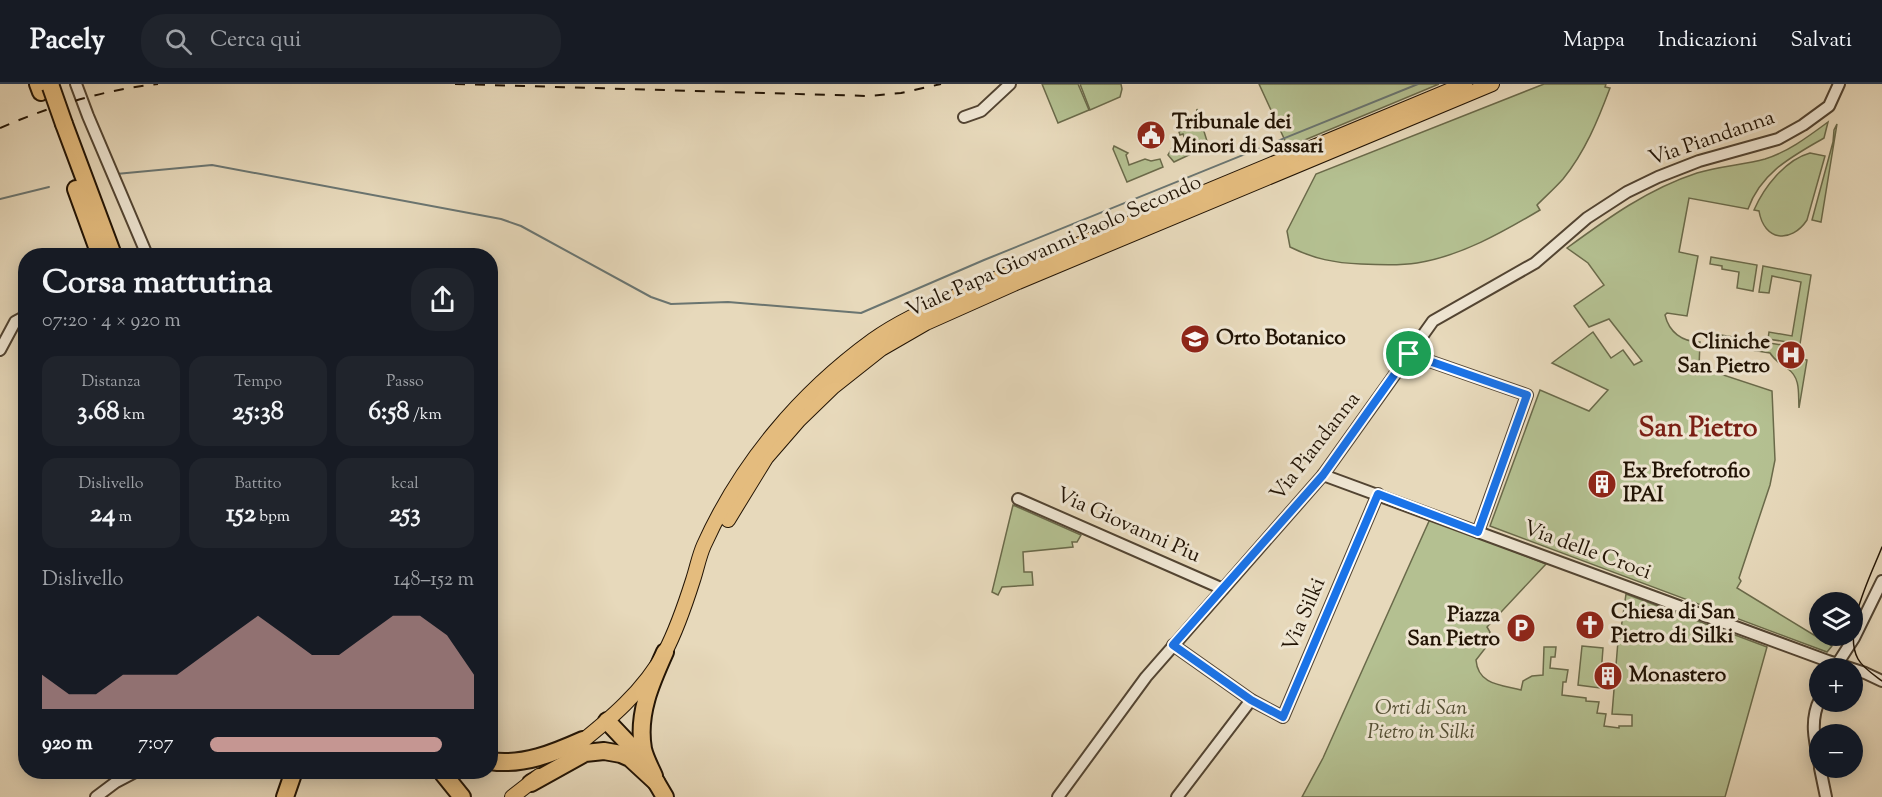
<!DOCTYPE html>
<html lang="it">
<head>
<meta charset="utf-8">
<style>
  body { margin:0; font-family:"Sorts Mill Goudy",serif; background:#20242c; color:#f1f3f6; height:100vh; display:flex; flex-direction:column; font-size:22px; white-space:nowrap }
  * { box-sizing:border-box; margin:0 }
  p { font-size:20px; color:#9ea1a6 }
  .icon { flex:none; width:33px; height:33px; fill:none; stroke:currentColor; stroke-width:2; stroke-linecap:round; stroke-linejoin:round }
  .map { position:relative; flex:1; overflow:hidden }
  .drawer { position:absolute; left:18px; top:164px; width:480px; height:531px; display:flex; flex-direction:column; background:#171b24; border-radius:24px; box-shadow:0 3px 15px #0003 }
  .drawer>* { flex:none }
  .buttons { position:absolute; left:1809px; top:508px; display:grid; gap:12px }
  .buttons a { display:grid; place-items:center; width:54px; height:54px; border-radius:50%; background:#171b24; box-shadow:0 3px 15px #0003; font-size:30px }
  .pin { position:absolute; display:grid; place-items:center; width:51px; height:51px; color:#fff; margin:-26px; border:3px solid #fff; border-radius:50%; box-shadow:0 2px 6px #0007 }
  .round { display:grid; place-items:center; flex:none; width:63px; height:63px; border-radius:24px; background:#20242c }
  .summary { display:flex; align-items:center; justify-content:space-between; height:102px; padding:0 24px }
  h1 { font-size:33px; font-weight:800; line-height:45px }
  .metrics { display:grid; grid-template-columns:repeat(3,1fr); gap:9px; height:102px; padding:6px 24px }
  .metrics div { display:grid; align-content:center; border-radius:15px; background:#20242c; text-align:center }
  .metrics b { font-size:26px; font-weight:800 }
  .metrics small { font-size:16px; font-weight:400 }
  .metrics p { font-size:16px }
  .chart { height:168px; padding:12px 24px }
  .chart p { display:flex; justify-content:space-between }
  .chart svg { width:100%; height:108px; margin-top:6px; fill:#c59692; opacity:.7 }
  ul { padding:0 24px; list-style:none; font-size:20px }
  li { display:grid; grid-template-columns:96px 72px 1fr; align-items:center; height:45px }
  li i { height:15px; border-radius:8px; background:#c59692 }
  header { display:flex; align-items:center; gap:36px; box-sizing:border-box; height:84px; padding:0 30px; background:#171b24; border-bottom:2px solid #363941 }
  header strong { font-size:28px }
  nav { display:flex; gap:33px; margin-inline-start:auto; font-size:21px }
  .search { width:420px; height:54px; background:#20242c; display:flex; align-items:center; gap:15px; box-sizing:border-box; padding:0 21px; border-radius:24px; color:#9ea1a6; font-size:22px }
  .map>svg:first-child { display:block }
  .green { fill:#b4c091; stroke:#6a6a4a; stroke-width:1.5 }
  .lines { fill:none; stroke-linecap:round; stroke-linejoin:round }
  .stream { stroke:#6a7571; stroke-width:2 }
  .minor-casing { stroke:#524432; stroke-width:14 }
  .major-casing { stroke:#211304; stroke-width:16 }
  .highway-casing { stroke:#211304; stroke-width:20 }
  .minor { stroke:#efe6d3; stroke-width:10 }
  .major { stroke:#e4bc7e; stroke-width:14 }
  .highway { stroke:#e4bc7e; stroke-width:16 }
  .tram { stroke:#211304; stroke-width:1.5 }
  .rail { stroke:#211304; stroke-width:2; stroke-dasharray:10 10; stroke-linecap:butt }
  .highway-bridge-casing { stroke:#211304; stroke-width:20; stroke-linecap:butt }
  .highway-bridge { stroke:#e4bc7e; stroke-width:16 }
  .route-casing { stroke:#fff; stroke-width:12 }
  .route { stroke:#1a73e8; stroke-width:8 }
  .labels { text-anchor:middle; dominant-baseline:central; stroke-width:6; stroke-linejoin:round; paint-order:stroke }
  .poi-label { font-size:21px; font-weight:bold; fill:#211304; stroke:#efe6d3; text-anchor:start }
  .street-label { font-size:21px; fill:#211304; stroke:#efe6d3 }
  .park-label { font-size:21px; font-style:italic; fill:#545035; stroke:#efe6d3 }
  .district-label { font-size:27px; font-weight:bold; fill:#7a1f14; stroke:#efe6d3 }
</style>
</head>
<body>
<header>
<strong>Pacely</strong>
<div class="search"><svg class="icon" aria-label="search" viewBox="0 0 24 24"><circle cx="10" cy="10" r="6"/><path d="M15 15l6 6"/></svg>Cerca qui</div>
<nav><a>Mappa</a><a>Indicazioni</a><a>Salvati</a></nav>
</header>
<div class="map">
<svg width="1882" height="713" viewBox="0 0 1882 713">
  <rect width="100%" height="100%" fill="#e7d9bb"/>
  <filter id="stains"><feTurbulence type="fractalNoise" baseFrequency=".00333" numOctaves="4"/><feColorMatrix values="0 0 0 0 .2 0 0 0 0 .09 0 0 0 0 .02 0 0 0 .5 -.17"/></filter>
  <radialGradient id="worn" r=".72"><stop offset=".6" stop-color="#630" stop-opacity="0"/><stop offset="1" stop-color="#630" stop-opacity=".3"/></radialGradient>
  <!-- green -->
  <g class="green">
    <path d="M1042,0H1078L1089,26L1058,39Z"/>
    <path d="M1080,0H1121L1122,5L1120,13L1090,26Z"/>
    <path d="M1259,0H1439L1288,63Z"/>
    <path d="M1544,0H1606L1605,3L1610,4C1598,36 1585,68 1563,95C1555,104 1546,112 1537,121L1540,126C1503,148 1461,172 1417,179C1399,182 1380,181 1361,180C1335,179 1314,175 1290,163L1287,147L1316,90Z"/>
    <path d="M1197,25L1207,57L1206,63L1174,78L1168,71L1172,64L1186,58L1183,50L1180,51L1179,48L1195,38Z"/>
    <path d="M1828,38L1824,54C1793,72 1761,88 1748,125L1689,114L1679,168L1698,172L1687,232L1667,229L1665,231C1669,248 1682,258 1700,258L1699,283L1772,307L1775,376L1770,401L1739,494L1741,497L1737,504L1832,562L1827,568L1490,442L1540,306L1589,327L1608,306L1552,279L1593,248L1611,274L1623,266L1634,281L1642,277L1609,235L1589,243L1574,222L1604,201L1588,179L1567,164C1608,134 1648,105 1697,89C1719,82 1743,81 1765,75C1788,68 1809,52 1828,38Z"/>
    <path d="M1837,40L1821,138L1812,136L1833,58L1834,46Z"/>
    <path d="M1114,62L1128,69L1126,71L1129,81L1145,75L1151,77L1160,75L1163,83L1127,98L1113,65Z"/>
    <path d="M1810,69L1825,72L1807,136C1791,160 1764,157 1759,127L1754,126C1764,103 1785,76 1810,69Z"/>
    <path d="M1711,173L1757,181L1753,207L1737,204L1739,188L1722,185V182L1710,180Z"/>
    <path d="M1763,182L1811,191L1800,260L1768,255L1769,248L1792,252L1801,198L1772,192L1769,209L1759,208Z"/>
    <path d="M1715,250L1800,264L1799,274L1807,276L1799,324C1798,310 1801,294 1788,285C1781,280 1775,277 1770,269L1713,260Z"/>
    <path d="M1013,421L1081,451L1077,458H1072L1073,463L1023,468L1024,488H1032L1033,501L1002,503L998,511L992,508Z"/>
    <path d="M1430,435L1546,480L1487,543L1490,548L1489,550L1494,553L1476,576C1478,601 1501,601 1521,606L1523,597L1532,592L1543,591L1544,563H1556L1555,573H1551L1550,584L1568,586L1566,598H1563L1562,611L1586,614V617L1599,618L1597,629L1606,630L1604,642L1619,644V642H1632V631L1612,630L1619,545H1621L1626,510L1767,563L1725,713H1302L1323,674Z"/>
    <path d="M1582,562L1603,564L1600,604L1578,601Z"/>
  </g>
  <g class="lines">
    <!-- stream -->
    <g class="stream">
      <path d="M116,90L212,81L501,135L521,142L651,213L671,220L728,218L861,229L984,176L1418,0"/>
      <path d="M0,115L49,103"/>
    </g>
    <!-- minor casing -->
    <g class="minor-casing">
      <g id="minor">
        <path d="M76,0L88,32L147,171"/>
        <path d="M964,33L981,27L1010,0"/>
        <path d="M0,266L15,238L26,232"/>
        <path d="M1409,270L1527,311L1478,448"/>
        <path d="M1323,391L1828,577L1865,589L1882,597"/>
        <path d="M1018,415L1223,505"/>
        <path d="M1173,561L1251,616L1283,633L1378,410"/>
        <path d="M1834,585L1854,554L1882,497"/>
        <path d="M1820,615C1809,637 1815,659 1820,682"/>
        <path d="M1820,684L1826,713"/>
        <path d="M96,713L116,698L137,687"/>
        <path d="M1058,713L1146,593L1323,391L1433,237L1535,179L1587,134L1627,108L1658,93L1699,77L1778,55L1803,41L1829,22L1839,0"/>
        <path d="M1177,713L1251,616"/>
      </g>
    </g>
    <!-- major casing -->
    <g class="major-casing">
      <g id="major">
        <path d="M728,436L766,374L799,336L833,303L881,265L926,239L1018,198L1492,0"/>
        <path d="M575,663C609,636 644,607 665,568C676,547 686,518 693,496C697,484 699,472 704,461C741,379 800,309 873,256C904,234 940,220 974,204L1465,0"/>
        <path d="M512,713L539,692"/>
      </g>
    </g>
    <!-- highway casing -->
    <g class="highway-casing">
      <g id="highway">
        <path d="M38,0L41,8"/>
        <path d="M64,40L113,171"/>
        <path d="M76,105L100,171"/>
        <path d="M607,637L642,674L665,713"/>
        <path d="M490,677C523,682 554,669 583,656"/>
        <path d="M441,687L462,713"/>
        <path d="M654,692C650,683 645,674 643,665C637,630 651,599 665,568"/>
        <path d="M531,699L585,669L604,667L621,670L630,674L656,698"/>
        <path d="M285,713L294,687"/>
      </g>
    </g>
    <!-- minor -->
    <use href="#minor" class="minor"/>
    <!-- major -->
    <use href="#major" class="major"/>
    <!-- highway -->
    <use href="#highway" class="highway"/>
    <!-- tram -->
    <path class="tram" d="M1882,463C1871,491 1842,546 1858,575C1863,584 1874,591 1882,597"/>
    <!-- rail -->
    <g class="rail">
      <path d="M455,0L868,12L901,9L941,0"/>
      <path d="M0,44C51,22 103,6 158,0"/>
    </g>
    <!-- highway-bridge casing -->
    <g class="highway-bridge-casing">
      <path id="highway-bridge" d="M51,3L64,40"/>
    </g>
    <!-- highway-bridge -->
    <use href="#highway-bridge" class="highway-bridge"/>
  </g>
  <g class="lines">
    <!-- route casing -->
    <g class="route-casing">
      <path id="route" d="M1409,270L1527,311L1478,448L1378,410L1283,633L1251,616L1173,561L1323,391Z"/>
    </g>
    <!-- route -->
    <use href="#route" class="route"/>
  </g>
  <!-- icons -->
  <defs>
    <g id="civic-disc" transform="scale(1.5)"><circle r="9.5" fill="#8f2418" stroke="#efe6d3"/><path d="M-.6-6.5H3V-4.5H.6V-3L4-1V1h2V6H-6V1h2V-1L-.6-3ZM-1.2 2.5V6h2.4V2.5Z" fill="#fff"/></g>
    <g id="university-disc" transform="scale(1.5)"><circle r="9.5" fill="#8f2418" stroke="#efe6d3"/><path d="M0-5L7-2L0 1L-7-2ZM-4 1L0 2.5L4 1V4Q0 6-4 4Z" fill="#fff"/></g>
    <g id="hospital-disc" transform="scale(1.5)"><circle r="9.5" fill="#8f2418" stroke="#efe6d3"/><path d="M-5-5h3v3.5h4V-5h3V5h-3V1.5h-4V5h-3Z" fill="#fff"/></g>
    <g id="building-disc" transform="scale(1.5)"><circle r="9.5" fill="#8f2418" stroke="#efe6d3"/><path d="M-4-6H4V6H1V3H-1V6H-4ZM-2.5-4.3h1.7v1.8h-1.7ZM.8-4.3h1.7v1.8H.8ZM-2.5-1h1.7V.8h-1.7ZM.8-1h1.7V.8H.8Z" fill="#fff"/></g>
    <g id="church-disc" transform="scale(1.5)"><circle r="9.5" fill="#8f2418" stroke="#efe6d3"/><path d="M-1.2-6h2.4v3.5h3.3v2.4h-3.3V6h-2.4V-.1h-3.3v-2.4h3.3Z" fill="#fff"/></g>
    <g id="parking-disc" transform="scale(1.5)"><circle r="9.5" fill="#8f2418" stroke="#efe6d3"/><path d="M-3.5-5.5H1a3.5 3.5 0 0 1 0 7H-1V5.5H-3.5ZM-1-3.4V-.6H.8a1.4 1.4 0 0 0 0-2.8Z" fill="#fff"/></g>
  </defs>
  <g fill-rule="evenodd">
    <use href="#civic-disc" x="1151" y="51"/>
    <use href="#university-disc" x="1195" y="255"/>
    <use href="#hospital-disc" x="1791" y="271"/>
    <use href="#building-disc" x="1602" y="400"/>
    <use href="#church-disc" x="1590" y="541"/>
    <use href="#parking-disc" x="1521" y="544"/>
    <use href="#building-disc" x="1608" y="592"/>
  </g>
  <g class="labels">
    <!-- poi labels -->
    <g class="poi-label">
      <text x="1172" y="39">Tribunale dei<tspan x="1172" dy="24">Minori di Sassari</tspan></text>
      <text x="1216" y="255">Orto Botanico</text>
      <text x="1770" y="259" text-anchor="end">Cliniche<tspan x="1770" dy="24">San Pietro</tspan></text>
      <text x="1623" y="388">Ex Brefotrofio<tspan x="1623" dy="24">IPAI</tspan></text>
      <text x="1611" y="529">Chiesa di San<tspan x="1611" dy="24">Pietro di Silki</tspan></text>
      <text x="1500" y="532" text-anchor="end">Piazza<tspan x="1500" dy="24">San Pietro</tspan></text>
      <text x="1629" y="592">Monastero</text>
    </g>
    <!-- street labels -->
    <g class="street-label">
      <text transform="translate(1712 55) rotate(-19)">Via Piandanna</text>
      <text transform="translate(1054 163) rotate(-24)">Viale Papa Giovanni Paolo Secondo</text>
      <text transform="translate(1316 363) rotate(-52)">Via Piandanna</text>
      <text transform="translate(1128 442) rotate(24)">Via Giovanni Piu</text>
      <text transform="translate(1587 467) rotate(20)">Via delle Croci</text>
      <text transform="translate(1305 531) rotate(-67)">Via Silki</text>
    </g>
    <!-- park labels -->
    <g class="park-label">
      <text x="1421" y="625">Orti di San<tspan x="1421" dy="24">Pietro in Silki</tspan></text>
    </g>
    <!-- district labels -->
    <g class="district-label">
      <text x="1698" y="345">San Pietro</text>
    </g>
  </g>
  <rect width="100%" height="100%" filter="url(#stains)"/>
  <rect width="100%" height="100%" fill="url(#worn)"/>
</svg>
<div class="buttons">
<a><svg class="icon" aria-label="layers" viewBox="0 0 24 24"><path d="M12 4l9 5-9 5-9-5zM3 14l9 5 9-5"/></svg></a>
<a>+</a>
<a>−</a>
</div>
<div class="pin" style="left:1409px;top:270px;background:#1e9e55"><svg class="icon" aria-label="arrive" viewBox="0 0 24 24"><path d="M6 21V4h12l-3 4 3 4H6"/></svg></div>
<section class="drawer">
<div class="summary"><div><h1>Corsa mattutina</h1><p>07:20 · 4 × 920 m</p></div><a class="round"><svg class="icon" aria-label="share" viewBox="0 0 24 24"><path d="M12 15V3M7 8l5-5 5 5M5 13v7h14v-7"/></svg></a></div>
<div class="metrics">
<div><p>Distanza</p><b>3.68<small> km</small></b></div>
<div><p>Tempo</p><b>25:38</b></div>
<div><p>Passo</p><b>6:58<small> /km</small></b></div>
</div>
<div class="metrics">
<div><p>Dislivello</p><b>24<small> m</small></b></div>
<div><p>Battito</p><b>152<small> bpm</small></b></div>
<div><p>kcal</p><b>253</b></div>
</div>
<div class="chart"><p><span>Dislivello</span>148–152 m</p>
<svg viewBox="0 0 160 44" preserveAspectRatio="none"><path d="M0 44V30L10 38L20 38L30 30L40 30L50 30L60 22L70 14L80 6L90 14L100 22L110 22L120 14L130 6L140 6L150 14L160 30V44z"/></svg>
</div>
<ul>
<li><b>920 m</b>7:07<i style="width:88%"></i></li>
</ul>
</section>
</div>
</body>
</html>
